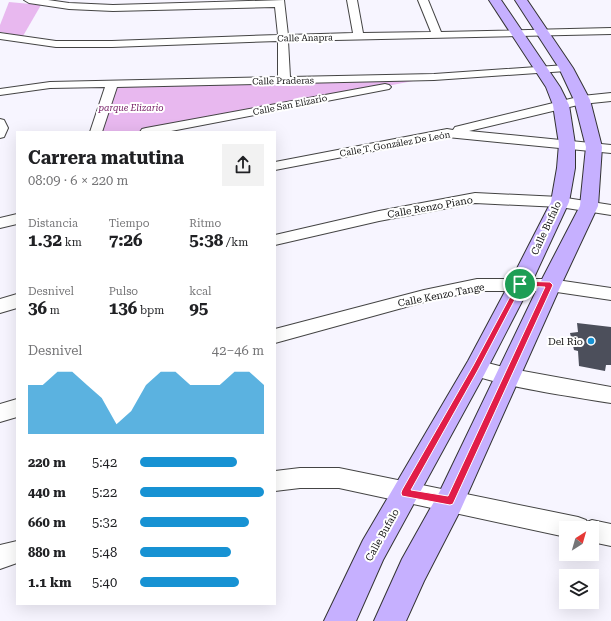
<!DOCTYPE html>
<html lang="es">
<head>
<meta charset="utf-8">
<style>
  body { margin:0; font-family:"Roboto Serif",serif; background:#f2f2f2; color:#202124; height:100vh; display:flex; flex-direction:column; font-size:15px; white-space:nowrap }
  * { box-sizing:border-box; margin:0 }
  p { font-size:13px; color:#757577 }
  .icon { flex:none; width:22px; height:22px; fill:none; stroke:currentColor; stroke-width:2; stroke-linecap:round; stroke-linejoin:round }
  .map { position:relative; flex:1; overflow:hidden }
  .sheet { position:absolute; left:16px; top:131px; width:260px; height:474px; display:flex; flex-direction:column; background:#fff; border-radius:0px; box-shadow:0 4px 16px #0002 }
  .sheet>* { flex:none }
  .needle { width:26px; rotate:37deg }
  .buttons { position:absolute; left:559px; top:521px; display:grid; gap:8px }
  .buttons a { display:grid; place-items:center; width:40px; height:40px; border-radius:0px; background:#fff; box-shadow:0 4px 16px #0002; font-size:20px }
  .pin { position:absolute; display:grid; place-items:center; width:34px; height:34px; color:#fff; margin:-17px; border:2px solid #fff; border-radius:50%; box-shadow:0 1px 4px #0007 }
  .round { display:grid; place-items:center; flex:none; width:42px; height:42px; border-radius:0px; background:#f2f2f2 }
  .overview { display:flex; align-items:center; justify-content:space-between; height:68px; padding:0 12px }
  h1 { font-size:18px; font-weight:700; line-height:30px }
  .figures { display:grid; grid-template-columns:repeat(3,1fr); gap:6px; height:68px; padding:4px 12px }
  .figures div { display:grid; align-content:center }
  .figures b { font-size:17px; font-weight:700 }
  .figures small { font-size:11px; font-weight:400 }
  .figures p { font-size:11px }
  .chart { height:112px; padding:8px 12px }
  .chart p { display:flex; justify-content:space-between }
  .chart svg { width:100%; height:72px; margin-top:4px; fill:#1792d3; opacity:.7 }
  ul { padding:0 12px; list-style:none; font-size:13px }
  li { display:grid; grid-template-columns:64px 48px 1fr; align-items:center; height:30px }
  li i { height:10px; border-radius:5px; background:#1792d3 }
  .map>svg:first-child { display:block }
  .green { fill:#e8b8ef }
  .building { fill:#4c4f5b }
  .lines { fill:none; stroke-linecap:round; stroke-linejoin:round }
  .street-casing { stroke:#444; stroke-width:2 }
  .secondary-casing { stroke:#333; stroke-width:2 }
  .street { fill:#fff; fill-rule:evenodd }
  .secondary { fill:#c6b0ff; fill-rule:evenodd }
  .route { fill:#e11d48; stroke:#fff; fill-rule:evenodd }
  .poi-dot { fill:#1792d3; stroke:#fff; stroke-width:1.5 }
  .labels { text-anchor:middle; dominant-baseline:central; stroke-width:4; stroke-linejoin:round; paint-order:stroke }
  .far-street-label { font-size:9px; fill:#111; stroke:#fff }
  .far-park-label { font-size:9px; font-style:italic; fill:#721861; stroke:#fff }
  .street-label { font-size:10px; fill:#111; stroke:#fff }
  .poi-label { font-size:10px; fill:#111; stroke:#fff; text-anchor:end }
</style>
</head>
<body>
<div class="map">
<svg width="611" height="621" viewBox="0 0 611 621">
  <rect width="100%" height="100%" fill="#f7f5ff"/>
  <!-- green -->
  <g class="green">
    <path d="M9,2L41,5L23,36L0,32V25Z"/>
    <path d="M434,77L147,132H96L112,84Z"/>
  </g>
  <!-- building -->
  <path class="building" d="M577,323L611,327V365H606L605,371L579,366L578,351L574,350L570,333L578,332Z"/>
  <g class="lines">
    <!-- street casing -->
    <g class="street-casing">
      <g id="street">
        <path d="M24,0H48L69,3L113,5L284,0L288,35L353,33L347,0H357L363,33L431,32L418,0H428L441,32L611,28V34L288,41L290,77L434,74L566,65L572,68L566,71L434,80L117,87L102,132H90L105,87L50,88L0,95V89L50,82L278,77V41L112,47H56L0,39V33L56,41H112L278,35L275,7L113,11L69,9L29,3Z"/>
        <path d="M385,84L389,85L391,87L389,89L166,132H140L142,129L146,128Z"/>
        <path d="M611,93V101L582,104L469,131L611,145V153L447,137L275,170V162L447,129L453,130L455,127L582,96Z"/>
        <path d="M0,119L4,120L8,128L4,137L0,138Z"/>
        <path d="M475,193L560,197L611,205V215L560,207L475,203L379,221L275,245V235L379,211Z"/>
        <path d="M17,214V224L0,228V218Z"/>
        <path d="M477,279H550L611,288V300L550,291H477L424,302L275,343V329L424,290Z"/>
        <path d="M17,294V308L0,313V299Z"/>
        <path d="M476,360L507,368L611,387V403C564,395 515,389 469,374L467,368L469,362Z"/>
        <path d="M17,399V417L0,422V404Z"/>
        <path d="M300,468H339L578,517L586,520L587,522L592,520L611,524V546L592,542V528H566V537L339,488H300L275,491V471Z"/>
        <path d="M17,541V563L0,569V545Z"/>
      </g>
    </g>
    <!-- secondary casing -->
    <g class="secondary-casing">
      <g id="secondary">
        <path d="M489,0H501L560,87L569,105L575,144V168L569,202L531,284L484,375L383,560L356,621H324L363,540L468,361L509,284L551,202L557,168L559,144L553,105L546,87Z"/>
        <path d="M515,0H527L573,68L590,100L602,147L598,206L561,285L460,511L424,581L406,621H374L402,559L440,491L539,285L580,206L586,147L574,100L559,68Z"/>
      </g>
    </g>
    <!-- street -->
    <use href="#street" class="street"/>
    <!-- secondary -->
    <use href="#secondary" class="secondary"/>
  </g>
  <!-- route -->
  <path class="route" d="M520,281L550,282L553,285L453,504L450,505L402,496L401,493L402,490L473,366L518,282ZM522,286L545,287L448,496L411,490L478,370Z"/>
  <!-- markers -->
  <circle class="poi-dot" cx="591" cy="341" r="4"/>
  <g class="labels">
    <!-- far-street labels -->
    <g class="far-street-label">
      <text transform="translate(305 38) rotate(-1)">Calle Anapra</text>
      <text transform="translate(283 81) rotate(-1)">Calle Praderas</text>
      <text transform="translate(290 105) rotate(-11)">Calle San Elizario</text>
      <text transform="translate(395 144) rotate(-10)">Calle T. González De León</text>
    </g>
    <!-- far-park labels -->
    <g class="far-park-label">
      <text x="131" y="108">parque Elizario</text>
    </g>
    <!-- street labels -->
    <g class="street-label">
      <text transform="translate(430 207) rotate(-10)">Calle Renzo Piano</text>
      <text transform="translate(546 228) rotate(-65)">Calle Bufalo</text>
      <text transform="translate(441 295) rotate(-11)">Calle Kenzo Tange</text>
      <text transform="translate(382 535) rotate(-61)">Calle Bufalo</text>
    </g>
    <!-- poi labels -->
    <g class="poi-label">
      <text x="583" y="341">Del Rio</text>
    </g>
  </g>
</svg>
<div class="buttons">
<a><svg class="needle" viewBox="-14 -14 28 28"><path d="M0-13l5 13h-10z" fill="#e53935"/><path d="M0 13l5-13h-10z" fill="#757577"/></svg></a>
<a><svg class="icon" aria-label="layers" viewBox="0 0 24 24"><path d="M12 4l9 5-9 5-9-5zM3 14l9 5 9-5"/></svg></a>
</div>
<div class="pin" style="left:520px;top:284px;background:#1e9e55"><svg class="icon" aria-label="arrive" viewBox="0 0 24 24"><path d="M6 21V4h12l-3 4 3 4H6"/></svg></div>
<section class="sheet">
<div class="overview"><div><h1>Carrera matutina</h1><p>08:09 · 6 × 220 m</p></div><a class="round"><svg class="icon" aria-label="share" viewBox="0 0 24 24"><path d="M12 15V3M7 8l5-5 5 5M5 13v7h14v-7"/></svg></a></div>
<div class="figures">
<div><p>Distancia</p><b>1.32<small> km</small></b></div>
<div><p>Tiempo</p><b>7:26</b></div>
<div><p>Ritmo</p><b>5:38<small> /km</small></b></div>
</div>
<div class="figures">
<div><p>Desnivel</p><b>36<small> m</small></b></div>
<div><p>Pulso</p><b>136<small> bpm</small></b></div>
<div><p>kcal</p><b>95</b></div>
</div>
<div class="chart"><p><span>Desnivel</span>42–46 m</p>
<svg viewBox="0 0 160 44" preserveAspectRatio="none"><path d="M0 44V14L10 14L20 6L30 6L40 14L50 22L60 38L70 30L80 14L90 6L100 6L110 14L120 14L130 14L140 6L150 6L160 14V44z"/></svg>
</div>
<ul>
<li><b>220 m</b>5:42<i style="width:78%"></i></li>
<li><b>440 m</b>5:22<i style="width:100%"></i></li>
<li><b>660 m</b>5:32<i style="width:88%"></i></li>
<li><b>880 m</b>5:48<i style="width:73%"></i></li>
<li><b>1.1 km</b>5:40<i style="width:80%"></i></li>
</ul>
</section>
</div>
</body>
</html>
